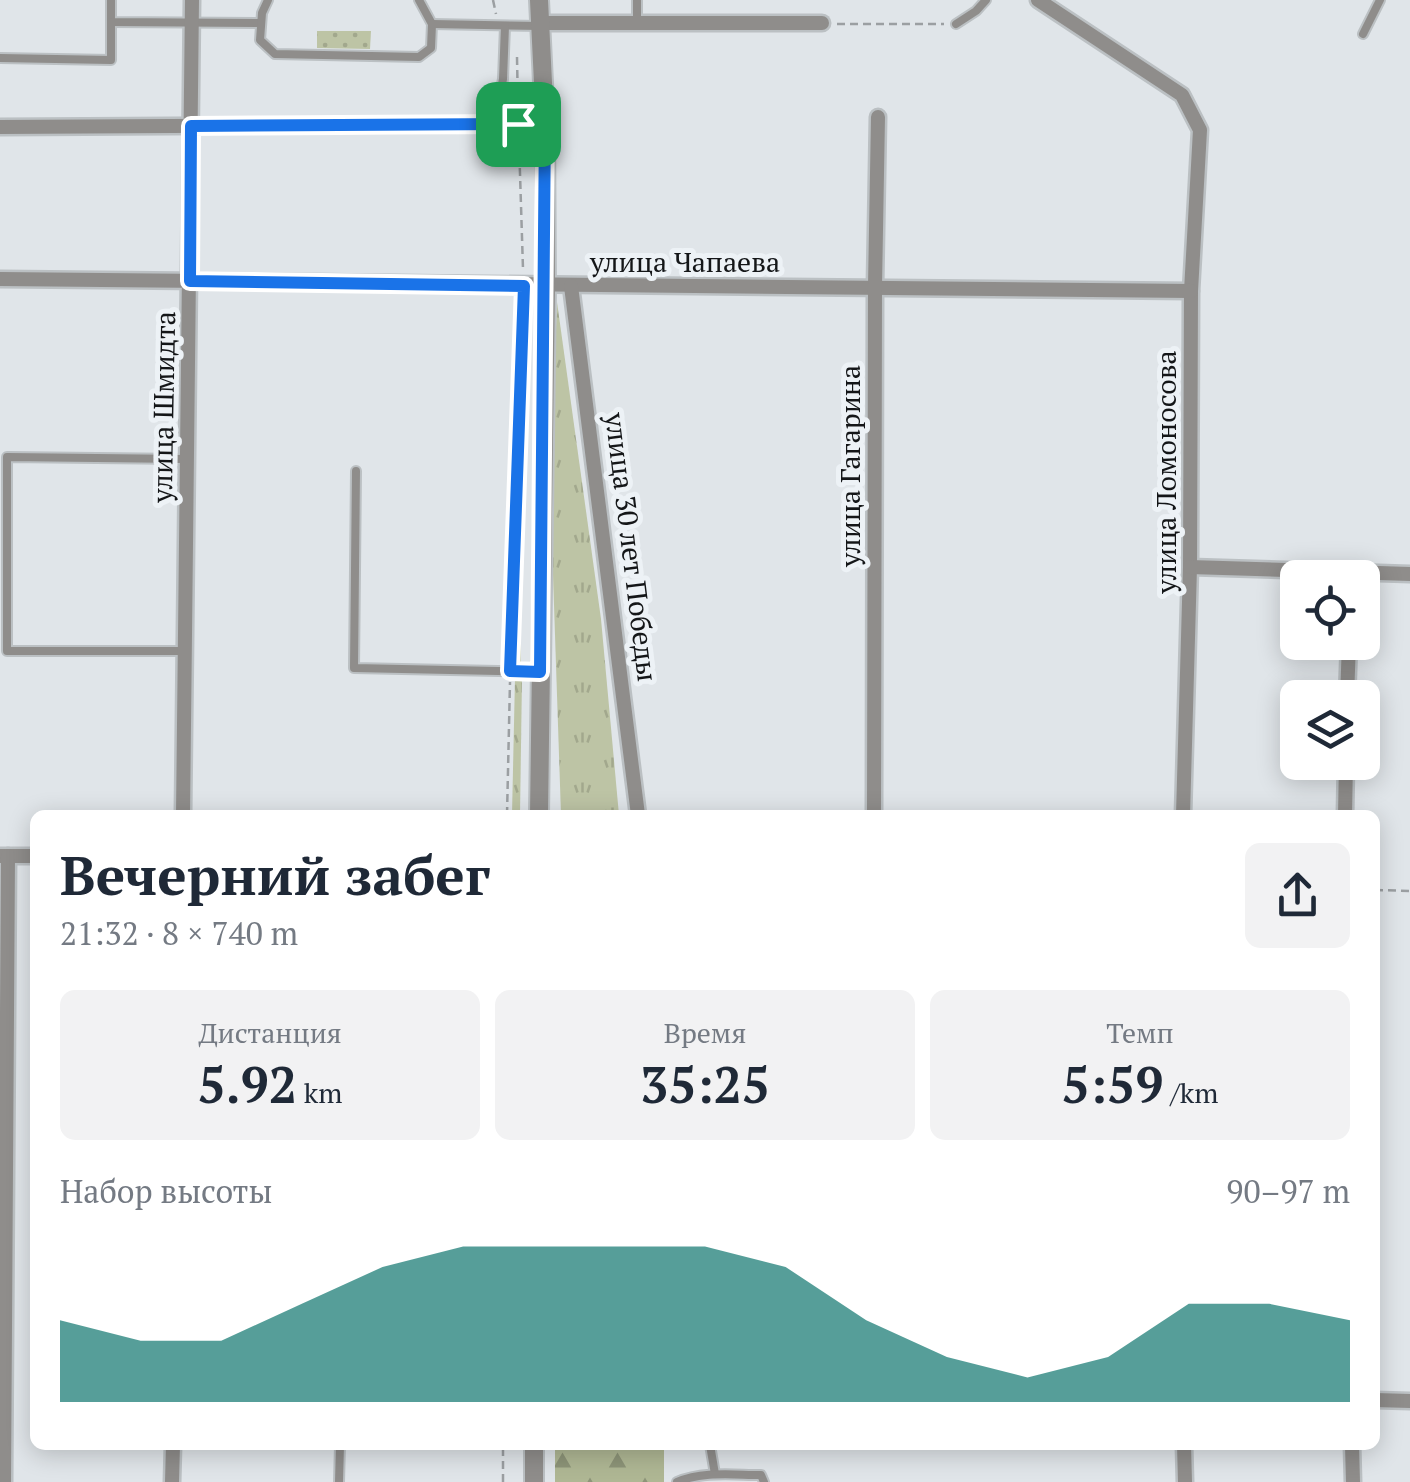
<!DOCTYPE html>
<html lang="ru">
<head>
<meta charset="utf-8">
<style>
  body { margin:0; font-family:"PT Serif",serif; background:#f2f2f3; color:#1f2937; height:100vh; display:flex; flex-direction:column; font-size:38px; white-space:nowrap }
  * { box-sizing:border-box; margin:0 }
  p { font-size:32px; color:#747a83 }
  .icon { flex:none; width:55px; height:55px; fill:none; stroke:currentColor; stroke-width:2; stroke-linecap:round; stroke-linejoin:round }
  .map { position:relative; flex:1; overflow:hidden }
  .sheet { position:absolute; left:30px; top:810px; width:1350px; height:640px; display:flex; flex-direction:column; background:#fff; border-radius:15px; box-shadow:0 5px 25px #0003 }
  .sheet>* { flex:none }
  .tools { position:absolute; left:1280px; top:560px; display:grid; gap:20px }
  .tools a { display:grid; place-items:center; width:100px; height:100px; border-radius:15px; background:#fff; box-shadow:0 5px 25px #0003; font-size:50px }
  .pin { position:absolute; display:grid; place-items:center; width:85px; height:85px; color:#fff; margin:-42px; border-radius:20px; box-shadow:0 5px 15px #0006 }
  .round { display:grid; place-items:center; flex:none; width:105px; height:105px; border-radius:15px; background:#f2f2f3 }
  .headline { display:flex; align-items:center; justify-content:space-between; height:170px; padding:0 30px }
  h1 { font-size:55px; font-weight:700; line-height:75px }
  .stats { display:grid; grid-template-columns:repeat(3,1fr); gap:15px; height:170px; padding:10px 30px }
  .stats div { display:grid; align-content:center; border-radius:15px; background:#f2f2f3; text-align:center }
  .stats b { font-size:50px; font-weight:700 }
  .stats small { font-size:28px; font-weight:400 }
  .stats p { font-size:28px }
  .chart { height:280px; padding:20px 30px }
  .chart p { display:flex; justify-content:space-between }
  .chart svg { width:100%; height:180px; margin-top:10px; fill:#0f766e; opacity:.7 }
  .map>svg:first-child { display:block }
  .grass { fill:url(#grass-tufts) }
  .forest { fill:url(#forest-firs) }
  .park { fill:url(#park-dots) }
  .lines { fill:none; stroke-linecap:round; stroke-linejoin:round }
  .service-casing { stroke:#bbc0c3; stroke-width:12 }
  .minor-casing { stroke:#bbc0c3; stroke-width:19 }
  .tertiary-casing { stroke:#bbc0c3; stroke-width:22 }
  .path { stroke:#9b9fa2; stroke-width:2.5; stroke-dasharray:8 5; stroke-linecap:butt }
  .service { stroke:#8f8d8b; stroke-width:8 }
  .minor { stroke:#8f8d8b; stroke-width:14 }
  .tertiary { stroke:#8f8d8b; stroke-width:18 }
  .route-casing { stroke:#fff; stroke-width:20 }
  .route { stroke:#1a73e8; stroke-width:12 }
  .labels { text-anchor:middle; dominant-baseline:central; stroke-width:10; stroke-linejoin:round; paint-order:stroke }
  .street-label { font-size:28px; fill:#141618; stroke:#edf2f6 }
</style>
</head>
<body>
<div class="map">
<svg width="1410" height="1482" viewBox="0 0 1410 1482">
  <defs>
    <pattern id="grass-tufts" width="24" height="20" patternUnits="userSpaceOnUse" patternTransform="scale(2.5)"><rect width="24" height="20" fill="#bdc4a5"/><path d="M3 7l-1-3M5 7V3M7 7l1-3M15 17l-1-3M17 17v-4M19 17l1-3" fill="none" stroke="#a2a88d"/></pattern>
    <pattern id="forest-firs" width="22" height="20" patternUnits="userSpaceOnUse" patternTransform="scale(2.5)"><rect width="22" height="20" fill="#afb794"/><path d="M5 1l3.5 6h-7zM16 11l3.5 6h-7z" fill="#8d9478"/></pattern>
    <pattern id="park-dots" width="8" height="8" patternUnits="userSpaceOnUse" patternTransform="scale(2.5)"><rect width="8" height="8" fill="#bdc4a5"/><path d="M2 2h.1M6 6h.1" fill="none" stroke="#a2a88d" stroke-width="1.8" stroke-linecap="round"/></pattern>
  </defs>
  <rect width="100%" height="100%" fill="#e0e5e9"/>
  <!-- grass -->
  <g class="grass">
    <path d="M557,302L601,619L619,815H561L550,485Z"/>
    <path d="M521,485V667L515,666Z"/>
    <path d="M515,678H522L520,815H512Z"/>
  </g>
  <!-- forest -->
  <rect class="forest" x="555" y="1445" width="109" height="37"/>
  <!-- park -->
  <path class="park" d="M317,31H371L370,49L317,48Z"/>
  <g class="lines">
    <!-- service casing -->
    <g class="service-casing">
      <g id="service">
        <path d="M111,0V22L261,23"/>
        <path d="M268,0L262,13L260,40L275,54L419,57L431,48L432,24L419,0"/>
        <path d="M637,23V0"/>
        <path d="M432,24L541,26"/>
        <path d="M956,24L976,11L986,0"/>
        <path d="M1363,34L1380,0"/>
        <path d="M0,58L111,60V22"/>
        <path d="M494,125L503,79L505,26"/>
        <path d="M356,471L354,668L540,672"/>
        <path d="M184,651H7V457L186,459"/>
        <path d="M710,1445L715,1474"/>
        <path d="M339,1482L340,1445"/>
        <path d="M677,1482C703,1471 733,1475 761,1475L764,1482"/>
      </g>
    </g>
    <!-- minor casing -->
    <g class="minor-casing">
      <g id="minor">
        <path d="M1038,0L1182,95L1200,130L1191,291L1190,567L1183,815"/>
        <path d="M541,23H822"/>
        <path d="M0,127L545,124"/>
        <path d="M0,279L1191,291"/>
        <path d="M571,286L638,815"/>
        <path d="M1190,567L1410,574"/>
        <path d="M1347,698L1349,642"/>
        <path d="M183,815L192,0"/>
        <path d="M874,815L875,286L878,117"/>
        <path d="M1345,815L1346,762"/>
        <path d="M1,856H35"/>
        <path d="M1375,1400L1410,1401"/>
        <path d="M1184,1445L1185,1482"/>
        <path d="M1352,1445L1353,1482"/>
        <path d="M4,1482L8,856"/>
        <path d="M172,1482L173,1445"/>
      </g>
    </g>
    <!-- tertiary casing -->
    <g class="tertiary-casing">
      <g id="tertiary">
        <path d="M539,815L546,286L545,124L539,0"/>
        <path d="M534,1482V1445"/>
      </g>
    </g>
    <!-- path -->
    <g class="path">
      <path d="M493,0L496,14"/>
      <path d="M837,24H944"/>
      <path d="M517,57L518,109"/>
      <path d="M519,142L523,269"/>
      <path d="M510,659L523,302"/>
      <path d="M507,815L510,682"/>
      <path d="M1375,890L1410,891"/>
      <path d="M503,1448H518"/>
      <path d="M552,1448L598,1445"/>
      <path d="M503,1482V1445"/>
    </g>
    <!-- service -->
    <use href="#service" class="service"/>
    <!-- minor -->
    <use href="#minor" class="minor"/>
    <!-- tertiary -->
    <use href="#tertiary" class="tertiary"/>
  </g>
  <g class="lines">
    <!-- route casing -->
    <g class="route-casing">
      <path id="route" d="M518,124H545L540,672L510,671L524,286L190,281L191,126Z"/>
    </g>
    <!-- route -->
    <use href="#route" class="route"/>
  </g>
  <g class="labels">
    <!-- street labels -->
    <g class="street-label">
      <text x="685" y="261">улица Чапаева</text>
      <text transform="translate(163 407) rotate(-89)">улица Шмидта</text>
      <text transform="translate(849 466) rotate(-90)">улица Гагарина</text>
      <text transform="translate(1165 472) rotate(-90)">улица Ломоносова</text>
      <text transform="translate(632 547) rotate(83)">улица 30 лет Победы</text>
    </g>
  </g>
</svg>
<div class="tools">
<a><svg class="icon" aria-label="locate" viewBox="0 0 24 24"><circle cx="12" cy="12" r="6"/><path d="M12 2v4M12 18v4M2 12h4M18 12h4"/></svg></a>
<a><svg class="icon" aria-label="layers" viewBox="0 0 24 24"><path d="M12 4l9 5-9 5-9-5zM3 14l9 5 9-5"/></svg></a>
</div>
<div class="pin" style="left:518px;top:124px;background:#1e9e55"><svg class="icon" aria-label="arrive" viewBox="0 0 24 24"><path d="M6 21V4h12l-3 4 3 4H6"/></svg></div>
<section class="sheet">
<div class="headline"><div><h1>Вечерний забег</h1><p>21:32 · 8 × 740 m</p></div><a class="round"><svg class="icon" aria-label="share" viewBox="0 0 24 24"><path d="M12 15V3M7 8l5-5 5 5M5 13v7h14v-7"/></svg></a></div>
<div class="stats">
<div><p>Дистанция</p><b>5.92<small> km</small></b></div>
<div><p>Время</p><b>35:25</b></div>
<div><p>Темп</p><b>5:59<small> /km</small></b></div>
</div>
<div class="chart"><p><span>Набор высоты</span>90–97 m</p>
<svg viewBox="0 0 160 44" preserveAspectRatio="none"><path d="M0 44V24L10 29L20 29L30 20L40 11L50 6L60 6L70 6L80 6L90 11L100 24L110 33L120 38L130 33L140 20L150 20L160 24V44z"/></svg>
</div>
</section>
</div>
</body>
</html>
